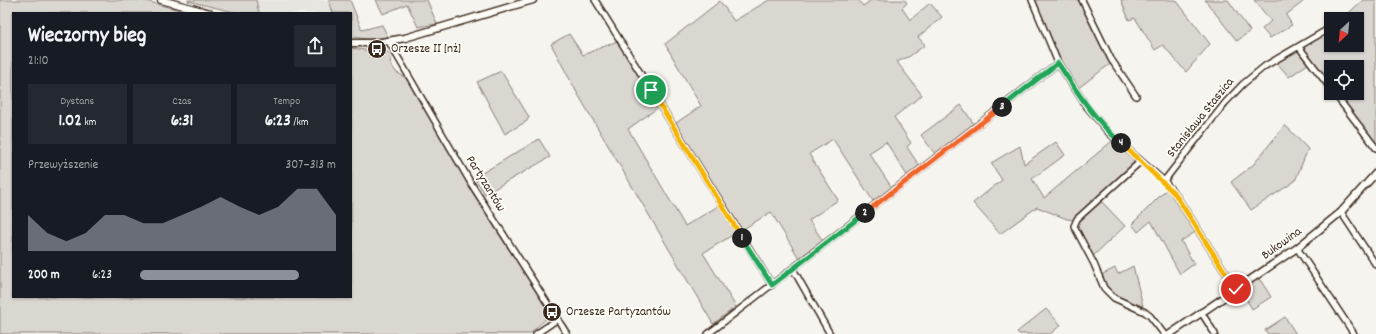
<!DOCTYPE html>
<html lang="pl">
<head>
<meta charset="utf-8">
<style>
  body { margin:0; font-family:Dekko,sans-serif; background:#242831; color:#f1f3f6; height:100vh; display:flex; flex-direction:column; font-size:15px; white-space:nowrap }
  * { box-sizing:border-box; margin:0 }
  p { font-size:13px; color:#9ea1a6 }
  .icon { flex:none; width:22px; height:22px; fill:none; stroke:currentColor; stroke-width:2; stroke-linecap:round; stroke-linejoin:round }
  .map { position:relative; flex:1; overflow:hidden }
  .side { position:absolute; left:12px; top:12px; width:340px; height:286px; display:flex; flex-direction:column; background:#171b24; border-radius:0px; box-shadow:0 1px 3px #0004 }
  .side>* { flex:none }
  .needle { width:26px; rotate:206deg }
  .controls { position:absolute; left:1324px; top:12px; display:grid; gap:8px }
  .controls a { display:grid; place-items:center; width:40px; height:40px; border-radius:0px; background:#171b24; box-shadow:0 1px 3px #0004; font-size:20px }
  .pin { position:absolute; display:grid; place-items:center; width:34px; height:34px; color:#fff; margin:-17px; border:2px solid #fff; border-radius:50%; box-shadow:0 1px 4px #0007 }
  .km { position:absolute; width:20px; height:20px; margin:-10px; border-radius:50%; background:#222; color:#fff; font-size:11px; line-height:20px; text-align:center }
  .round { display:grid; place-items:center; flex:none; width:42px; height:42px; border-radius:0px; background:#242831 }
  .summary { display:flex; align-items:center; justify-content:space-between; height:68px; padding:0 16px }
  h1 { font-size:22px; font-weight:700; line-height:30px }
  .metrics { display:grid; grid-template-columns:repeat(3,1fr); gap:6px; height:68px; padding:4px 16px }
  .metrics div { display:grid; align-content:center; border-radius:0px; background:#242831; text-align:center }
  .metrics b { font-size:17px; font-weight:700 }
  .metrics small { font-size:11px; font-weight:400 }
  .metrics p { font-size:11px }
  .chart { height:112px; padding:8px 16px }
  .chart p { display:flex; justify-content:space-between }
  .chart svg { width:100%; height:72px; margin-top:4px; fill:#8c9099; opacity:.7 }
  ul { padding:0 16px; list-style:none; font-size:13px }
  li { display:grid; grid-template-columns:64px 48px 1fr; align-items:center; height:30px }
  li i { height:10px; border-radius:5px; background:#8c9099 }
  .map>svg:first-child { display:block }
  .built { fill:#e7e5df }
  .green { fill:#dad6d0; stroke:#8a8077 }
  .lines { fill:none; stroke-linecap:round; stroke-linejoin:round }
  .minor-casing { stroke:#3b2a1e; stroke-width:8 }
  .tertiary-casing { stroke:#3b2a1e; stroke-width:9 }
  .minor { stroke:#fdfcf7; stroke-width:5 }
  .tertiary { stroke:#fdfcf7; stroke-width:6 }
  .split-1-casing { stroke:#fff; stroke-width:8 }
  .split-2-casing { stroke:#fff; stroke-width:8 }
  .split-3-casing { stroke:#fff; stroke-width:8 }
  .split-4-casing { stroke:#fff; stroke-width:8 }
  .split-5-casing { stroke:#fff; stroke-width:8 }
  .split-1 { stroke:#f5b400; stroke-width:5 }
  .split-2 { stroke:#22a559; stroke-width:5 }
  .split-3 { stroke:#f0652b; stroke-width:5 }
  .split-4 { stroke:#22a559; stroke-width:5 }
  .split-5 { stroke:#f5b400; stroke-width:5 }
  .labels { text-anchor:middle; dominant-baseline:central; stroke-width:3.5; stroke-linejoin:round; paint-order:stroke }
  .poi-label { font-size:13px; fill:#3b2a1e; stroke:#fdfcf7; text-anchor:start }
  .street-label { font-size:13px; fill:#3b2a1e; stroke:#fdfcf7 }
</style>
</head>
<body>
<div class="map">
<svg width="1376" height="334" viewBox="0 0 1376 334">
  <rect width="100%" height="100%" fill="#f5f4ee"/>
  <filter id="ink" filterUnits="userSpaceOnUse"><feTurbulence type="fractalNoise" baseFrequency=".025" numOctaves="2"/><feDisplacementMap in="SourceGraphic" scale="8" xChannelSelector="R" yChannelSelector="G"/><feConvolveMatrix kernelMatrix="1 2 1 2 8 2 1 2 1" color-interpolation-filters="sRGB"/></filter>
  <g filter="url(#ink)">
    <!-- built -->
    <path class="built" d="M256,0H329L333,13H259Z"/>
    <!-- green -->
    <g class="green">
      <path d="M0,0H142L191,13H13V297H351V48L379,52L385,50L392,56L390,63L396,72L406,78L548,308L547,318L529,334H0Z"/>
      <path d="M188,0H256L259,13H238L188,1Z"/>
      <path d="M329,0H350L362,30L382,25L388,37L367,39L351,37V13H333Z"/>
      <path d="M376,0H427L437,24L418,27L407,4L383,14Z"/>
      <path d="M769,0H858L863,6L871,0H905L907,3L902,8L910,20L930,3L942,17L918,37L925,45L910,56L897,62L922,95L894,117L911,143L907,147L920,167L908,177L886,142L869,153L892,188L873,201L833,139L809,154L838,200L809,220L823,241L799,258L771,212L742,230L676,123L701,106L665,44L720,1L734,21Z"/>
      <path d="M1035,0H1080L1110,64L1077,89L1060,62Z"/>
      <path d="M1121,0H1176L1210,44L1186,72L1163,45L1155,50L1135,18L1129,20Z"/>
      <path d="M1205,0H1228L1250,31L1237,41Z"/>
      <path d="M1254,0H1303L1304,1L1286,15L1292,25L1270,38L1262,29L1271,21Z"/>
      <path d="M1363,0H1376V148L1334,93H1357V67H1331V89L1299,47L1326,32L1331,27V45H1357V19H1342Z"/>
      <path d="M569,34L583,55L617,41L659,107L628,129L685,226L720,205L736,233L703,253L736,307L713,324L576,91L551,44Z"/>
      <path d="M1298,50L1308,64L1289,77L1277,63Z"/>
      <path d="M501,71L529,117L527,121L505,134L477,82Z"/>
      <path d="M961,105L974,124L935,154L921,135Z"/>
      <path d="M1285,125L1308,149L1295,181L1251,210L1231,182L1253,165Z"/>
      <path d="M539,139L550,157L485,194L474,178Z"/>
      <path d="M1112,141L1133,159L1134,164L1074,220L1067,219L1037,207L1000,234L973,203L1002,180L991,163L1020,146L1024,164L1056,142L1065,155L1032,179L1044,198Z"/>
      <path d="M1167,189L1176,198L1197,231L1181,241L1194,264L1180,274L1151,221L1138,232L1132,224Z"/>
      <path d="M1101,201L1125,226L1092,257C1088,250 1076,234 1077,226C1079,219 1096,206 1101,201Z"/>
      <path d="M1133,266L1143,306C1123,299 1109,296 1101,275L1115,268L1118,274Z"/>
      <path d="M1258,279L1261,281L1271,297L1252,309L1242,292V290Z"/>
      <path d="M1046,309L1061,325L1050,334H1019L1017,332Z"/>
      <path d="M1285,317L1296,334H1268L1265,330Z"/>
    </g>
    <g class="lines">
      <!-- minor casing -->
      <g class="minor-casing">
        <g id="minor">
          <path d="M595,0L772,285"/>
          <path d="M1032,0L1058,63L1087,107L1109,133L1164,181L1175,194L1236,289"/>
          <path d="M1082,0L1111,59L1136,96"/>
          <path d="M389,42L472,185L567,334"/>
          <path d="M1299,47L1331,89"/>
          <path d="M1334,93L1376,148"/>
          <path d="M1141,161L1077,219L1074,226L1094,264L1104,288L1114,298L1145,312L1150,316L1164,334"/>
          <path d="M1164,181L1225,103L1243,84L1265,66L1325,31"/>
          <path d="M1341,212L1376,265"/>
          <path d="M1297,248L1354,334"/>
          <path d="M793,269L830,334"/>
          <path d="M1201,312L1215,334"/>
          <path d="M536,334L558,319"/>
          <path d="M708,334L1058,63"/>
        </g>
      </g>
      <!-- tertiary casing -->
      <g class="tertiary-casing">
        <g id="tertiary">
          <path d="M161,0L210,13"/>
          <path d="M351,43H376L405,38L533,0"/>
          <path d="M1170,334L1297,248L1341,212L1376,173"/>
        </g>
      </g>
      <!-- minor -->
      <use href="#minor" class="minor"/>
      <!-- tertiary -->
      <use href="#tertiary" class="tertiary"/>
    </g>
  </g>
  <g class="lines" filter="url(#ink)">
    <!-- split-1 casing -->
    <g class="split-1-casing">
      <path id="split-1" d="M651,90L742,238"/>
    </g>
    <!-- split-2 casing -->
    <g class="split-2-casing">
      <path id="split-2" d="M742,238L772,285L865,213"/>
    </g>
    <!-- split-3 casing -->
    <g class="split-3-casing">
      <path id="split-3" d="M865,213L1002,107"/>
    </g>
    <!-- split-4 casing -->
    <g class="split-4-casing">
      <path id="split-4" d="M1002,107L1058,63C1077,92 1095,120 1121,143"/>
    </g>
    <!-- split-5 casing -->
    <g class="split-5-casing">
      <path id="split-5" d="M1121,143L1175,194L1236,289"/>
    </g>
    <!-- split-1 -->
    <use href="#split-1" class="split-1"/>
    <!-- split-2 -->
    <use href="#split-2" class="split-2"/>
    <!-- split-3 -->
    <use href="#split-3" class="split-3"/>
    <!-- split-4 -->
    <use href="#split-4" class="split-4"/>
    <!-- split-5 -->
    <use href="#split-5" class="split-5"/>
  </g>
  <!-- icons -->
  <defs>
    <g id="bus-disc" transform="scale(1)"><circle r="9.5" fill="#3b2a1e" stroke="#fdfcf7"/><path d="M-5-6H5V4H4V6H2V4H-2V6H-4V4H-5ZM-3.5-4V0h7V-4ZM-3.5 1.2v1.5H-2V1.2ZM2 1.2v1.5H3.5V1.2Z" fill="#fff"/></g>
  </defs>
  <g fill-rule="evenodd">
    <use href="#bus-disc" x="377" y="49"/>
    <use href="#bus-disc" x="552" y="312"/>
  </g>
  <g class="labels">
    <!-- poi labels -->
    <g class="poi-label">
      <text x="391" y="49">Orzesze II [nż]</text>
      <text x="566" y="312">Orzesze Partyzantów</text>
    </g>
    <!-- street labels -->
    <g class="street-label">
      <text transform="translate(1201 118) rotate(-51)">Stanisława Staszica</text>
      <text transform="translate(485 184) rotate(58)">Partyzantów</text>
      <text transform="translate(1282 244) rotate(-36)">Bukowina</text>
    </g>
  </g>
</svg>
<div class="controls">
<a><svg class="needle" viewBox="-14 -14 28 28"><path d="M0-13l5 13h-10z" fill="#e53935"/><path d="M0 13l5-13h-10z" fill="#9ea1a6"/></svg></a>
<a><svg class="icon" aria-label="locate" viewBox="0 0 24 24"><circle cx="12" cy="12" r="6"/><path d="M12 2v4M12 18v4M2 12h4M18 12h4"/></svg></a>
</div>
<div class="pin" style="left:651px;top:90px;background:#1e9e55"><svg class="icon" aria-label="arrive" viewBox="0 0 24 24"><path d="M6 21V4h12l-3 4 3 4H6"/></svg></div>
<div class="pin" style="left:1236px;top:289px;background:#d93025"><svg class="icon" aria-label="check" viewBox="0 0 24 24"><path d="M5 12l5 5 9-10"/></svg></div>
<b class="km" style="left:742px;top:238px">1</b>
<b class="km" style="left:865px;top:213px">2</b>
<b class="km" style="left:1002px;top:107px">3</b>
<b class="km" style="left:1121px;top:143px">4</b>
<section class="side">
<div class="summary"><div><h1>Wieczorny bieg</h1><p>21:10</p></div><a class="round"><svg class="icon" aria-label="share" viewBox="0 0 24 24"><path d="M12 15V3M7 8l5-5 5 5M5 13v7h14v-7"/></svg></a></div>
<div class="metrics">
<div><p>Dystans</p><b>1.02<small> km</small></b></div>
<div><p>Czas</p><b>6:31</b></div>
<div><p>Tempo</p><b>6:23<small> /km</small></b></div>
</div>
<div class="chart"><p><span>Przewyższenie</span>307–313 m</p>
<svg viewBox="0 0 160 44" preserveAspectRatio="none"><path d="M0 44V22L10 33L20 38L30 33L40 22L50 22L60 27L70 27L80 22L90 17L100 11L110 17L120 22L130 17L140 6L150 6L160 22V44z"/></svg>
</div>
<ul>
<li><b>200 m</b>6:23<i style="width:81%"></i></li>
</ul>
</section>
</div>
</body>
</html>
